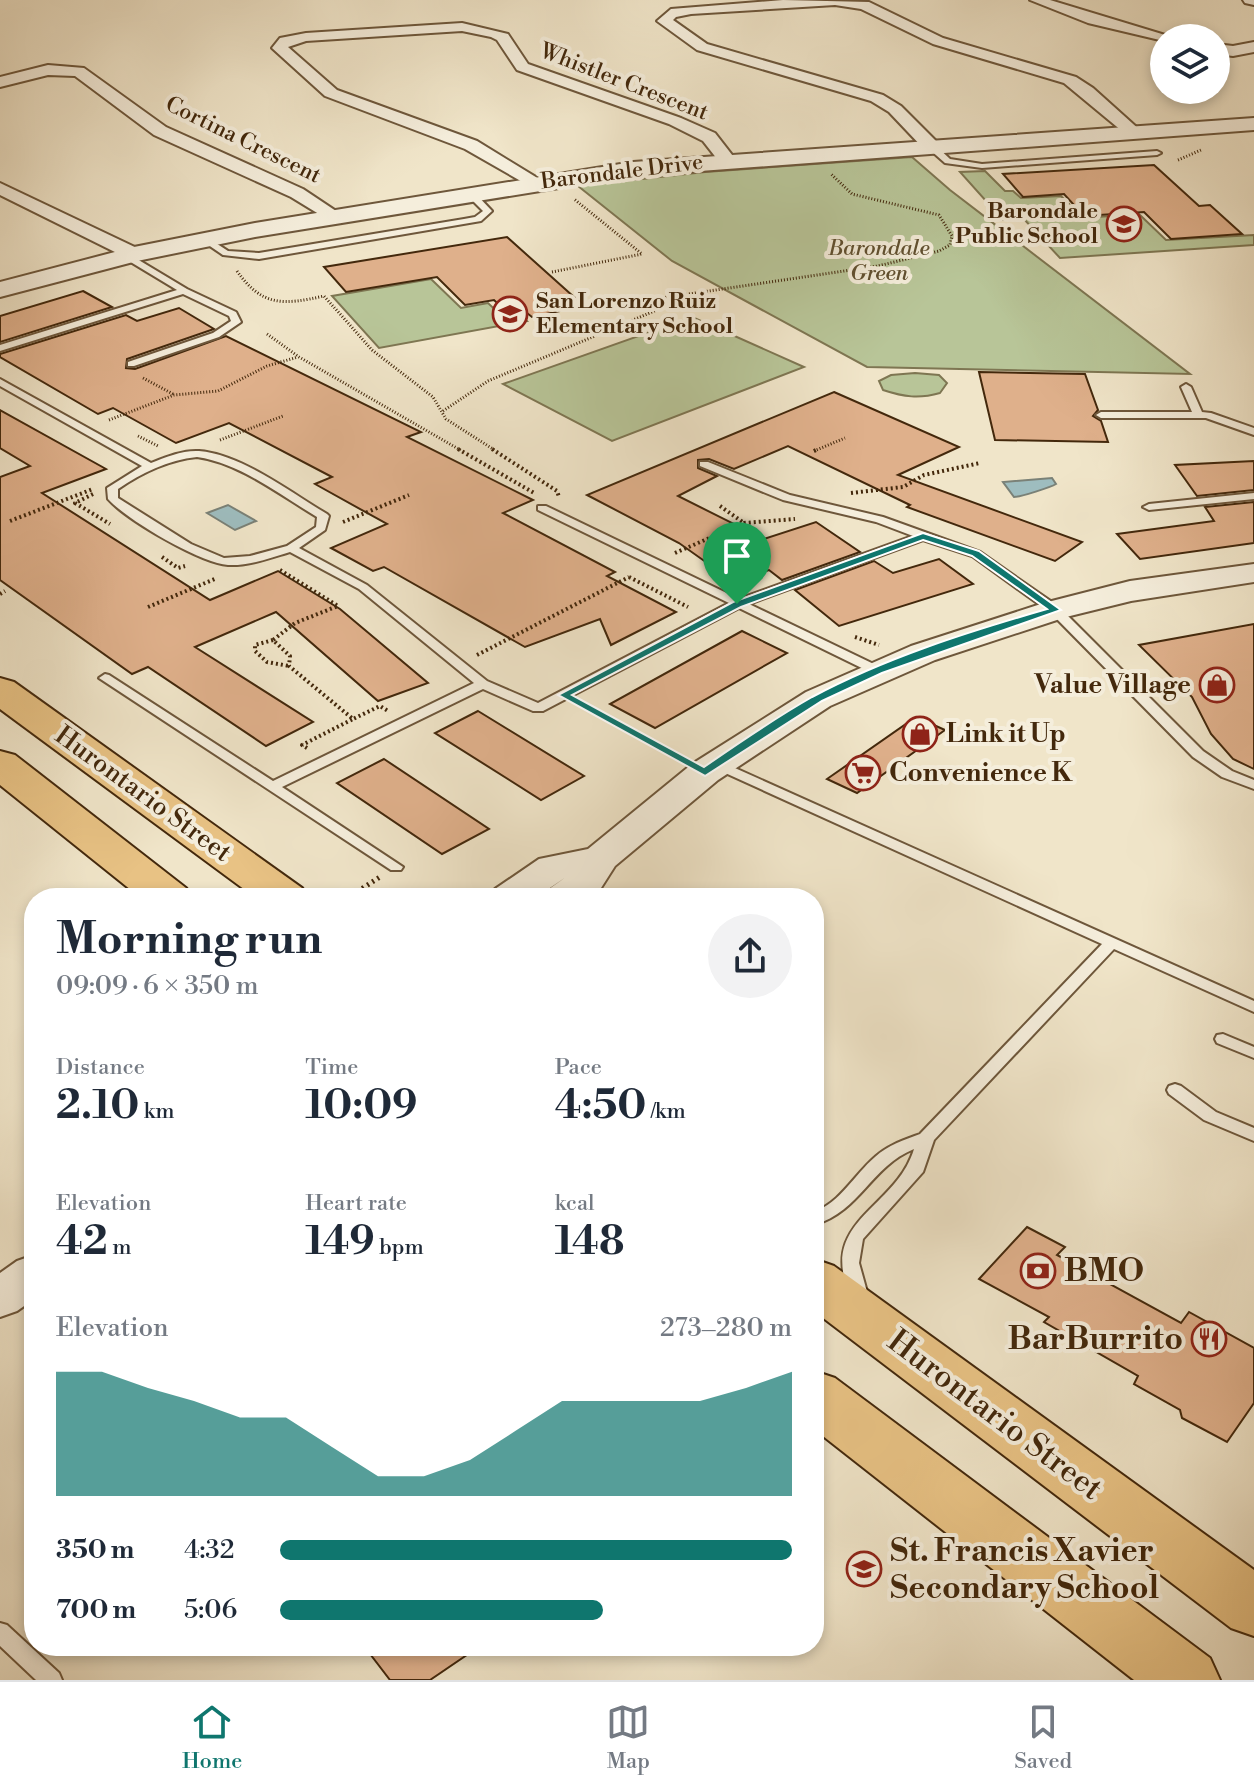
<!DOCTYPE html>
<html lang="en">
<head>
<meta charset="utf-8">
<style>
  body { margin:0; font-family:"Libre Bodoni",serif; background:#f2f2f3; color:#1f2937; height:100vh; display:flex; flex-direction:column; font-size:30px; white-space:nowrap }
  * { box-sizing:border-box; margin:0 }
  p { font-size:26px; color:#747a83 }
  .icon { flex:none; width:44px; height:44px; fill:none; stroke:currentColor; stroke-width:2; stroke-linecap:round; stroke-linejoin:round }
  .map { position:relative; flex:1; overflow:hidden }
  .side { position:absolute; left:24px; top:888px; width:800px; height:768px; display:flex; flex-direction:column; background:#fff; border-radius:32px; box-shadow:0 4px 12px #0003 }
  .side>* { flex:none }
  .controls { position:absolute; left:1150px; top:24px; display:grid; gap:16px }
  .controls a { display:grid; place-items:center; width:80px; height:80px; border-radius:50%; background:#fff; box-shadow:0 4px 12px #0003; font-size:40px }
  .pin { position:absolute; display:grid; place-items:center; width:68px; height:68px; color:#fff; margin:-82px -34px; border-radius:50% 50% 50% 0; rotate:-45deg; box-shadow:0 0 8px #0007 }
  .pin .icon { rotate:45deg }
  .round { display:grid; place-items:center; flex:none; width:84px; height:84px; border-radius:42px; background:#f2f2f3 }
  .overview { display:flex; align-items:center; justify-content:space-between; height:136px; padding:0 32px }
  h1 { font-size:44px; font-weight:700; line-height:60px }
  .metrics { display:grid; grid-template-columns:repeat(3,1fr); gap:12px; height:136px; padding:8px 32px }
  .metrics div { display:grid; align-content:center }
  .metrics b { font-size:40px; font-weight:700 }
  .metrics small { font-size:22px; font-weight:400 }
  .metrics p { font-size:22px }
  .chart { height:224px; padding:16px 32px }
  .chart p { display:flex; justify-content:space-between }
  .chart svg { width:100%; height:144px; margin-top:8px; fill:#0f766e; opacity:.7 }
  ul { padding:0 32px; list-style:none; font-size:26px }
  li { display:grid; grid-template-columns:128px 96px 1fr; align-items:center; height:60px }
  li i { height:20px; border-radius:10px; background:#0f766e }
  .menu { display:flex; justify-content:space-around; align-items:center; height:112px; border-top:2px solid #e0e1e3; background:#fff; font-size:22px; color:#747a83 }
  .menu a { display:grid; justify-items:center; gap:4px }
  .menu .selected { color:#0f766e }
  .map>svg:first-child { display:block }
  .green { fill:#b8c598; stroke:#7e7652; stroke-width:2 }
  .water { fill:#9ebdbf; stroke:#7a8177; stroke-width:2 }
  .building { fill:#dfb08b; stroke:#43280c; stroke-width:2 }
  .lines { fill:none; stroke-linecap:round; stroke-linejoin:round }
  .service-casing { stroke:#6e573b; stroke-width:4 }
  .minor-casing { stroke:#6e573b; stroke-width:4 }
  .tertiary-casing { stroke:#6e573b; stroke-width:4 }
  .primary-casing { stroke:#43280c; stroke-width:4 }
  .path-far2 { stroke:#43280c; stroke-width:3; stroke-dasharray:1 2; stroke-linecap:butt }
  .path-far1 { stroke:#43280c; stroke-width:4; stroke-dasharray:2 3; stroke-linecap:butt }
  .path { stroke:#43280c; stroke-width:5; stroke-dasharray:2 4; stroke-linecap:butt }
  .service { fill:#f5eedc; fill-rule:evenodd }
  .minor { fill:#f5eedc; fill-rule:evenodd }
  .tertiary { fill:#f5eedc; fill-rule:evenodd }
  .primary { fill:#e8c284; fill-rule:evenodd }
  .route { fill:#0f766e; stroke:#fff; stroke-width:2; fill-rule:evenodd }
  .labels { text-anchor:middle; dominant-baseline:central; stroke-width:8; stroke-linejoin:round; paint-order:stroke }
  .far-street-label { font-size:22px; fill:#43280c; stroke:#f5eedc }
  .far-poi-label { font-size:22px; font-weight:bold; fill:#43280c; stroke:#f5eedc; text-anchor:end }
  .far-park-label { font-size:22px; font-style:italic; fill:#604f2f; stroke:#f5eedc }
  .poi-label { font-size:26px; font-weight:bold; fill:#43280c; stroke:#f5eedc; text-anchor:start }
  .street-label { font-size:26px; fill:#43280c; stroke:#f5eedc }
  .near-poi-label { font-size:32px; font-weight:bold; fill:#43280c; stroke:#f5eedc; text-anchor:start }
  .near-street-label { font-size:32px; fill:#43280c; stroke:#f5eedc }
</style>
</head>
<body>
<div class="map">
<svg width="1254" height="1680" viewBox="0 0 1254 1680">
  <rect width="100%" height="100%" fill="#f0e5c9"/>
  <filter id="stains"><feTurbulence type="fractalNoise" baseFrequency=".0025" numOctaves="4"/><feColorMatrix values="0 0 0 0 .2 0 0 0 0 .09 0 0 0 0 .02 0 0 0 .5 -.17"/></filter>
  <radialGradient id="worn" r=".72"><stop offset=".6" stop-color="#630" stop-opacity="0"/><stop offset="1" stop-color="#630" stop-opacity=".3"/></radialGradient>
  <!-- green -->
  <g class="green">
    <path d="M912,157L950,190L1190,374L867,367L672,261L578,186L705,172Z"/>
    <path d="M985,171L1005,191H1013L1021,198L1061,196L1083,218L1139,214L1166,240L1254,235V245L1060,258L1023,218L1003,220L960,172Z"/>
    <path d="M431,279L461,308L488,303L505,319L522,316L527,321L379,348L332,296Z"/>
    <path d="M692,317L804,367L612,441L503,384Z"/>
    <path d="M915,373L939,375L947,383L940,393C919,399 904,397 883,390L879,381L891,375Z"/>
  </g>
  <!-- water -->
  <g class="water">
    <path d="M1052,478L1056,484C1051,487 1021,497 1014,497L1003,482Z"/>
    <path d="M228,505L256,521L235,530L207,513Z"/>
  </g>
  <!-- building -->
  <g class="building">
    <path d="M1154,165L1199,206L1210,205L1242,234L1171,239L1144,212L1084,216L1064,194L1023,197L1003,174Z"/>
    <path d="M507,237L584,306L532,317L527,313L511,316L494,300L465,305L437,277L346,292L324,267Z"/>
    <path d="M83,291L112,307L0,342V316Z"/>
    <path d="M179,308L214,329L127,359L126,368L135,369L226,336L421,432L407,437L533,500L503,513L615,572L607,576L676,612L611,645L600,619L525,647L384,567L373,571L331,548L387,524L315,484L332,477L229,423L176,443L113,408L98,414L0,357V354L126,315L137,321Z"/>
    <path d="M979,372L1085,374L1098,410L1093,416L1101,421L1108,442L995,440Z"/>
    <path d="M834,392L959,447L898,475L1082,542L1055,561L907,507L910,505L788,446L734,469L709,459L698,460V468L717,476L678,496L764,539L816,522L860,552L782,580L769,570L734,582L679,543L587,495Z"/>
    <path d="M0,410L106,469L42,493L210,600L278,571L340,609L428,683L378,701L276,612L195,647L313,722L266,746L148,667L132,674L0,580V477L30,466L0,448Z"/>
    <path d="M1254,461V490L1197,496L1175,465Z"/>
    <path d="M1254,502V543L1140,559L1117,534L1214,521L1205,507Z"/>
    <path d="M939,559L973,584L839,626L795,590L874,561L893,573Z"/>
    <path d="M1254,624V769L1233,759L1211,734L1192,697L1139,645Z"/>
    <path d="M742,631L787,653L655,728L610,704Z"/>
    <path d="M478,711L584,776L541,800L435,733Z"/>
    <path d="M916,717L945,730L857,793L827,779Z"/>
    <path d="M384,759L489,829L442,854L337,783Z"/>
    <path d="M1027,1227L1065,1247L1057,1255L1181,1323L1189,1312L1254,1348V1403L1227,1442L1182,1418L1180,1410L1134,1384L1138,1376L1044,1322L1049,1317L979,1279Z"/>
    <path d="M364,1646H480L430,1680H390Z"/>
  </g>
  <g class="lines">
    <!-- service casing -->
    <g class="service-casing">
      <g id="service">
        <path d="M928,144H934L950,159L982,164L1157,151L1161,153L1157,155L982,168L945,163L928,148Z"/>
        <path d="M467,191H473L492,211L481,221L259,259L223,255L201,240L208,238L228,251L259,253L464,219L475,217L483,211L467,195Z"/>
        <path d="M127,253L187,289L236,312L241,322L219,337L134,366H128V362L213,333L231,321L229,316L183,294L0,351V345L177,290L124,258L123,256Z"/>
        <path d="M0,379L151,463C166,457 183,450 199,451C241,454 291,493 327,514L329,516L325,530L299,548L367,585L487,681L538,703L729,603L538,510V506H546L739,599L913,536L876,522L783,500L700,466V462H708L790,495L883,517L980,552L1059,607L1203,751L1232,771L1254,780V789L1222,777L1193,757L1051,613L972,556L923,540L749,604L882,668L884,671L882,674H874L739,608L543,711H533L483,689L282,787L403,867L401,870H391L99,678L105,674L109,675L273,781L474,683L359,589L290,552C270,558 249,566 228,565C200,563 127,520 108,499L107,488L142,466L0,386ZM197,457C240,463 280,495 317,517L316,527L287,546L250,556L224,558L191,544L118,498V489C141,473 168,460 197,457Z"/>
        <path d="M1186,384L1191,387L1202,412L1211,413L1254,428V435L1206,418H1101L1096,415L1101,412H1192L1181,387Z"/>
        <path d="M1254,493V499L1149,510L1143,507L1149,504Z"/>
        <path d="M717,760L1254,1001V1012L1114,949L934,1140L923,1172L863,1239L859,1263L869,1299L866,1304L860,1306L854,1304C812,1220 895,1212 914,1149C870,1167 861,1211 814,1225V1212C841,1202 854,1175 875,1157C888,1145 904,1140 920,1134L1102,944L712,767L710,764Z"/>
        <path d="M1223,1034L1254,1047V1058L1217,1043L1215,1039L1217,1035Z"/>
        <path d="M1175,1084L1181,1086L1216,1112L1254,1128V1141L1204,1120L1169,1094L1167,1090L1169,1086Z"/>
        <path d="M0,1623L7,1625L59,1673L62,1680H36L0,1646Z"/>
      </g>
    </g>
    <!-- minor casing -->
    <g class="minor-casing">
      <g id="minor">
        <path d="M783,0L869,2L943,38L1076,77L1093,88L1142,132L1140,136H1128L1064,83L933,44L861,9L835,5L691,14L676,17L673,20L707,44L883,95L901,106L937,142L939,146L937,150H925L889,112L871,101L697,50L657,21L671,9Z"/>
        <path d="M1030,0H1050L1175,38H1164V41L1088,23Z"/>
        <path d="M1243,0H1254V5L1245,3Z"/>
        <path d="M462,23L508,34L528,64L681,118L715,133L736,160L733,164H721L703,141L669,124L517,70L497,40L491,37L462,31L306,41L288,47L337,90L477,141L539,179L542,183L539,187L533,188L465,149L325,96L272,48L280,38L306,33Z"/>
        <path d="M1254,42V52L1233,56L1216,54V44L1233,46Z"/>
        <path d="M48,65L84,68L166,127L303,189L342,215L339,219H327L291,197L154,135L75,76L48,75L0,87V77Z"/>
        <path d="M0,183L141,250L143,254L141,258H127L0,195Z"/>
      </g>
    </g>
    <!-- tertiary casing -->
    <g class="tertiary-casing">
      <g id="tertiary">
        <path d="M1254,118V130L633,176L255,237L137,261L0,297V282L134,247L255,223L633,162Z"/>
        <path d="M1254,564V582L1131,601L1066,617L935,660L830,706L718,780L615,866L601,888L588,898H543L549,889L566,877L535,898H489L495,889L539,859L588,849L692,764L806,692L911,646L1044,603L1130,581Z"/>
        <path d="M34,1255V1299L17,1311L0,1317V1273L17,1261Z"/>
      </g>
    </g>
    <!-- primary casing -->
    <g class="primary-casing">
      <g id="primary">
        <path d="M0,678L14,682L302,888L309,898H256L0,709Z"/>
        <path d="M0,751L15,755L186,888L193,898H141L0,785Z"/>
        <path d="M814,1259L834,1266L1254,1570V1636L1231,1628L814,1311Z"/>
        <path d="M814,1371L835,1378L1210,1658L1220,1680H1134L814,1429Z"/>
      </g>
    </g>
    <!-- path-far2 -->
    <g class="path-far2">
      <path d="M1178,160L1201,150"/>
      <path d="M237,271C262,307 284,305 324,296L372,350L433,397L446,419L496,451"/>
      <path d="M552,272L642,254L574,199"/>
      <path d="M594,308L878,266L939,251L950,245L952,236L939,215L852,194L831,174"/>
      <path d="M267,334L299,357L462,451"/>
      <path d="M143,378L173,394"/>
      <path d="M443,411L488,381L690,296"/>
      <path d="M109,420L174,395L218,391L267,366L298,357"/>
      <path d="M138,436L158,446"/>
      <path d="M220,440L283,416"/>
      <path d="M814,451L845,438"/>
    </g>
    <!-- path-far1 -->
    <g class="path-far1">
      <path d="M458,449L534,493"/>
      <path d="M492,449L557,491L559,497"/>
      <path d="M814,451L818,449"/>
      <path d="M851,493L903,487L924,475L980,463"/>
      <path d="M93,494L75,503L110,524"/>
      <path d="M720,506L744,523"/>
      <path d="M10,521L93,489"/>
      <path d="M343,522L409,495"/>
      <path d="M675,553L744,523L795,519"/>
      <path d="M162,557L178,568L185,566"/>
      <path d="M280,570L338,606L295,623L273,640L290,656L289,666L353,719L380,706L388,711"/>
      <path d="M629,577L688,607"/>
      <path d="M0,594L5,591"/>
      <path d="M148,607L217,578"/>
      <path d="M855,637L879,645"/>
      <path d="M273,640L255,645V651L267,662L289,666"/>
      <path d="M477,655L629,577"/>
      <path d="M582,706L679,758"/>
      <path d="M307,748L302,745L353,719"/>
    </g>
    <!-- path -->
    <path class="path" d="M347,898L380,877"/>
    <!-- service -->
    <use href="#service" class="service"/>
    <!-- minor -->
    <use href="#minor" class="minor"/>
    <!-- tertiary -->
    <use href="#tertiary" class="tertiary"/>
    <!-- primary -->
    <use href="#primary" class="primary"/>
  </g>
  <!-- route -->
  <path class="route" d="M923,533L979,551L1061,610L882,673L822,701L705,776L558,695L733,602ZM923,540L972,556L1047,609C967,632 885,658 812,697C775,718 740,742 704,767L572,695L741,607Z"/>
  <!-- icons -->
  <defs>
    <g id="school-ring" transform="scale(1.8)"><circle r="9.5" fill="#f5eedc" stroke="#8f2418" stroke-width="1.5"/><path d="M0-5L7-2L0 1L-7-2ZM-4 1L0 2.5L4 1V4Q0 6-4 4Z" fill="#8f2418"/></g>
    <g id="shop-ring" transform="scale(1.8)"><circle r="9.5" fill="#f5eedc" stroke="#8f2418" stroke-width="1.5"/><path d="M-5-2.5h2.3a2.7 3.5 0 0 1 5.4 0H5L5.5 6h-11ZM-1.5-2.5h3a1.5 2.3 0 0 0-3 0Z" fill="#8f2418"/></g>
    <g id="supermarket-ring" transform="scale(1.8)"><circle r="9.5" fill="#f5eedc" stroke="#8f2418" stroke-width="1.5"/><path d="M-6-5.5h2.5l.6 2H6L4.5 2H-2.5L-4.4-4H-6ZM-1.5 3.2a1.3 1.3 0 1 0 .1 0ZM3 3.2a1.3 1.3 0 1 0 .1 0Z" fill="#8f2418"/></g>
    <g id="bank-ring" transform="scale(1.8)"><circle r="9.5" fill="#f5eedc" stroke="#8f2418" stroke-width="1.5"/><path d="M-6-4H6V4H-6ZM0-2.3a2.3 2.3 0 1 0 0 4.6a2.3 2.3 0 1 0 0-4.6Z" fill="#8f2418"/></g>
    <g id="restaurant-ring" transform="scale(1.8)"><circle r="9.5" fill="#f5eedc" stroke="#8f2418" stroke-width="1.5"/><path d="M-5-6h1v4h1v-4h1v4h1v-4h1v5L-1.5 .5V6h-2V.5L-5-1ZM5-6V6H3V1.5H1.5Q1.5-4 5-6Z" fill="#8f2418"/></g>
  </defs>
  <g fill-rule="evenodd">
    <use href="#school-ring" x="1124" y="224"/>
    <use href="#school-ring" x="510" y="314"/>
    <use href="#shop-ring" x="1217" y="685"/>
    <use href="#shop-ring" x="920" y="734"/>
    <use href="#supermarket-ring" x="863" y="773"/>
    <use href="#bank-ring" x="1038" y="1271"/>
    <use href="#restaurant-ring" x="1209" y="1339"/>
    <use href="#school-ring" x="864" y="1569"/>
  </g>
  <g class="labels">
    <!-- far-street labels -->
    <g class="far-street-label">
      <text transform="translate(624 82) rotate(21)">Whistler Crescent</text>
      <text transform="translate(243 140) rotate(26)">Cortina Crescent</text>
      <text transform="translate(622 172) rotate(-7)">Barondale Drive</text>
    </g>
    <!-- far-poi labels -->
    <g class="far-poi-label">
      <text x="1098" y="211">Barondale<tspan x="1098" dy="25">Public School</tspan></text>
      <text x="536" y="301" text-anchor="start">San Lorenzo Ruiz<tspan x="536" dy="25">Elementary School</tspan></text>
    </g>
    <!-- far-park labels -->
    <g class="far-park-label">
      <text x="879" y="248">Barondale<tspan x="879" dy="25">Green</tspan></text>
    </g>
    <!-- poi labels -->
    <g class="poi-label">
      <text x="1191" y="685" text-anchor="end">Value Village</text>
      <text x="946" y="734">Link it Up</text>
      <text x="889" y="773">Convenience K</text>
    </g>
    <!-- street labels -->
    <g class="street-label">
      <text transform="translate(143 794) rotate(36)">Hurontario Street</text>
    </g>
    <!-- near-poi labels -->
    <g class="near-poi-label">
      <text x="1064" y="1271">BMO</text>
      <text x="1183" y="1339" text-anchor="end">BarBurrito</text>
      <text x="890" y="1551">St. Francis Xavier<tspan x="890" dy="37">Secondary School</tspan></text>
    </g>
    <!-- near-street labels -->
    <g class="near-street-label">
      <text transform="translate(995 1415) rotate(37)">Hurontario Street</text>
    </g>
  </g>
  <rect width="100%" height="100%" filter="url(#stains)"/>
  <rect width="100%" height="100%" fill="url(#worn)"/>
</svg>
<div class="controls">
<a><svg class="icon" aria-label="layers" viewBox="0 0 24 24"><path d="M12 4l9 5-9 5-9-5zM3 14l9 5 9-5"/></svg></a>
</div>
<div class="pin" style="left:737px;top:604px;background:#1e9e55"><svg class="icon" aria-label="arrive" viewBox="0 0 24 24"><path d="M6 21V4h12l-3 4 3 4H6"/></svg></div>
<section class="side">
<div class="overview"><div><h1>Morning run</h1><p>09:09 · 6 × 350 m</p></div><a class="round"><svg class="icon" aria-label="share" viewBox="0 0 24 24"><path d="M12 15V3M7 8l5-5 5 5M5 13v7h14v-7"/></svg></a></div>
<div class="metrics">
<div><p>Distance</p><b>2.10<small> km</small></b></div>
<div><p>Time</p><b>10:09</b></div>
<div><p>Pace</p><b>4:50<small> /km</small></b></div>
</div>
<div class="metrics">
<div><p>Elevation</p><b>42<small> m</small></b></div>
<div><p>Heart rate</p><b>149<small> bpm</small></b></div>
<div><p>kcal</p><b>148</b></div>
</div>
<div class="chart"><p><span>Elevation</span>273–280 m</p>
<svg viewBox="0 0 160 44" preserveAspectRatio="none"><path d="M0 44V6L10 6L20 11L30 15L40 20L50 20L60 29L70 38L80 38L90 33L100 24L110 15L120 15L130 15L140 15L150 11L160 6V44z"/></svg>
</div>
<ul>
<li><b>350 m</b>4:32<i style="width:100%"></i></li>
<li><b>700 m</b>5:06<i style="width:63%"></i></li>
</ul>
</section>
</div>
<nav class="menu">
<a class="selected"><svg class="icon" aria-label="home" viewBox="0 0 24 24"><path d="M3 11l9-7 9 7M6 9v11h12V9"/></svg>Home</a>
<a><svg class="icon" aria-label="map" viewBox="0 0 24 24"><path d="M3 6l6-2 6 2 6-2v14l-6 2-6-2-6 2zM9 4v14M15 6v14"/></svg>Map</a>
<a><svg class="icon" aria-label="saved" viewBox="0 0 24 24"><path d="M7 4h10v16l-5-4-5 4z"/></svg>Saved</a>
</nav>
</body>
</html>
